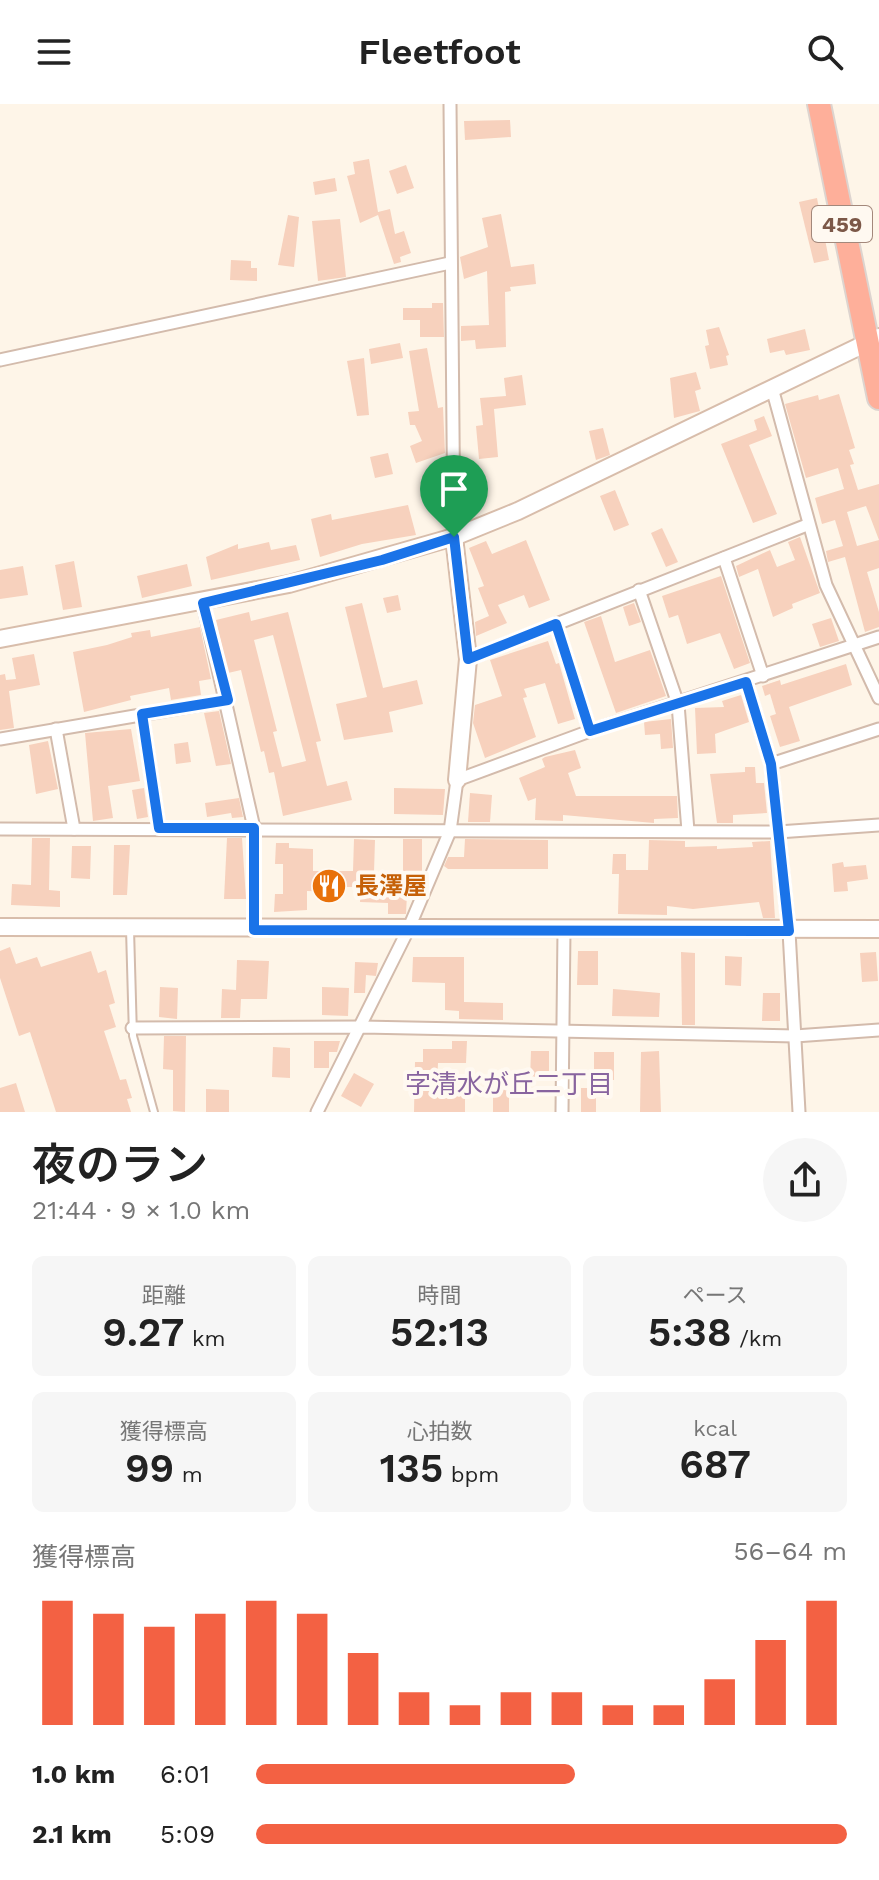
<!DOCTYPE html>
<html lang="ja">
<head>
<meta charset="utf-8">
<style>
  body { margin:0; font-family:"Work Sans","Noto Sans JP",sans-serif; background:#f6f6f6; color:#222; height:100vh; display:flex; flex-direction:column; font-size:30px; white-space:nowrap }
  * { box-sizing:border-box; margin:0 }
  p { font-size:26px; color:#767676 }
  .icon { flex:none; width:44px; height:44px; fill:none; stroke:currentColor; stroke-width:2; stroke-linecap:round; stroke-linejoin:round }
  .map { position:relative; height:1008px; overflow:hidden }
  .drawer { display:flex; flex-direction:column; background:#fff; flex:1 }
  .drawer>* { flex:none }
  .pin { position:absolute; display:grid; place-items:center; width:68px; height:68px; color:#fff; margin:-82px -34px; border-radius:50% 50% 50% 0; rotate:-45deg; box-shadow:0 0 8px #0007 }
  .pin .icon { rotate:45deg }
  .round { display:grid; place-items:center; flex:none; width:84px; height:84px; border-radius:42px; background:#f6f6f6 }
  .summary { display:flex; align-items:center; justify-content:space-between; height:136px; padding:0 32px }
  h1 { font-size:44px; font-weight:600; line-height:60px }
  .metrics { display:grid; grid-template-columns:repeat(3,1fr); gap:12px; height:136px; padding:8px 32px }
  .metrics div { display:grid; align-content:center; border-radius:12px; background:#f6f6f6; text-align:center }
  .metrics b { font-size:40px; font-weight:600 }
  .metrics small { font-size:22px; font-weight:400 }
  .metrics p { font-size:22px }
  .chart { height:224px; padding:16px 32px }
  .chart p { display:flex; justify-content:space-between }
  .chart svg { width:100%; height:144px; margin-top:8px; stroke:#f36143; stroke-width:6 }
  ul { padding:0 32px; list-style:none; font-size:26px }
  li { display:grid; grid-template-columns:128px 96px 1fr; align-items:center; height:60px }
  li i { height:20px; border-radius:10px; background:#f36143 }
  header { display:flex; justify-content:space-between; align-items:center; height:104px; padding:0 32px; background:#fff; font-size:36px; font-weight:600 }
  .map>svg:first-child { display:block }
  .building { fill:#f7d1bd; fill-rule:evenodd }
  .lines { fill:none; stroke-linecap:round; stroke-linejoin:round }
  .lane-casing { stroke:#d3bbac; stroke-width:10 }
  .street-casing { stroke:#d3bbac; stroke-width:15 }
  .secondary-casing { stroke:#d8bdab; stroke-width:20 }
  .highway-casing { stroke:#ddd4cf; stroke-width:26 }
  .lane { stroke:#fff; stroke-width:6 }
  .street { stroke:#fff; stroke-width:11 }
  .secondary { stroke:#fff; stroke-width:16 }
  .highway { stroke:#feaf9a; stroke-width:22 }
  .route-casing { stroke:#fff; stroke-width:16 }
  .route { stroke:#1a73e8; stroke-width:10 }
  .labels { text-anchor:middle; dominant-baseline:central; stroke-width:8; stroke-linejoin:round; paint-order:stroke }
  .shield { fill:#fff9f1; stroke:#a3887b; stroke-width:2 }
  .shield-label { font-size:22px; font-weight:bold; fill:#7c5848 }
  .food-label { font-size:24px; font-weight:bold; fill:#c56008; stroke:#fff9f1; text-anchor:start }
  .neighbourhood-label { font-size:26px; fill:#88649f; stroke:#fff9f1 }
</style>
</head>
<body>
<header><svg class="icon" aria-label="menu" viewBox="0 0 24 24"><path d="M4 6h16M4 12h16M4 18h16"/></svg>Fleetfoot<svg class="icon" aria-label="search" viewBox="0 0 24 24"><circle cx="10" cy="10" r="6"/><path d="M15 15l6 6"/></svg></header>
<div class="map">
<svg width="879" height="1008" viewBox="0 0 879 1008">
  <rect width="100%" height="100%" fill="#fef5e8"/>
  <!-- building -->
  <g class="building">
    <path d="M510,16L511,33L465,36L464,17Z"/>
    <path d="M369,55L378,108L390,105L395,130L404,127L411,149L400,153L401,158L394,160L378,111L360,119L347,72L355,70L353,58Z"/>
    <path d="M406,61L414,84L397,90L389,67Z"/>
    <path d="M335,74L337,87L315,91L313,78Z"/>
    <path d="M817,94L829,156L814,159L799,98Z"/>
    <path d="M501,110L511,163L534,160L536,180L510,183L511,187L505,188L506,243L476,245L475,236L461,237V222L489,221L487,167L464,175L460,153L488,143L482,114Z"/>
    <path d="M288,111L299,113L294,163L278,161Z"/>
    <path d="M340,115L346,173L318,177L312,117Z"/>
    <path d="M231,156L251,157V164H257V177L230,176Z"/>
    <path d="M432,199H443L444,233H420V216H403V204H432Z"/>
    <path d="M719,223L729,251L726,252L728,261L710,265L705,242L709,241L706,226Z"/>
    <path d="M805,225L810,246L786,251L784,246L770,249L767,235Z"/>
    <path d="M400,239L403,254L371,260L369,245Z"/>
    <path d="M427,244L438,304L443,303L445,349L416,359L410,342L422,337L415,321H410L408,308L419,307L409,247Z"/>
    <path d="M364,254L369,311L357,312L347,257Z"/>
    <path d="M696,268L701,285L695,287L700,307L674,314L670,274Z"/>
    <path d="M522,271L526,301L494,305L498,353L479,355L476,322L483,321L480,294L506,292L504,274Z"/>
    <path d="M839,290L855,344L849,346L854,360L850,361L858,386L879,380V436L866,402L847,408L857,442L879,436V464L867,468L879,508V523L865,528L845,453L828,458L826,447L843,442L835,416L822,420L815,394L844,385L838,364L806,374L785,300L818,291L819,296Z"/>
    <path d="M764,312L772,332L749,341L777,410L753,419L721,340L757,326L754,316Z"/>
    <path d="M603,324L610,351L596,356L589,327Z"/>
    <path d="M388,349L393,370L375,374L370,353Z"/>
    <path d="M615,386L629,421L614,427L600,392Z"/>
    <path d="M408,401L416,431L362,440L320,453L311,415L331,410L332,416Z"/>
    <path d="M662,424L678,458L666,463L651,429Z"/>
    <path d="M800,433L820,489L792,500L793,504L773,513L758,465L739,473L736,462L770,446L777,463L795,456L788,438Z"/>
    <path d="M526,436L550,496L529,504L524,491L498,501L507,519L476,532L475,518L489,512L478,484L484,482L469,444L486,437L492,450Z"/>
    <path d="M269,438L271,446L296,441L300,456L211,476L206,453L238,440V445Z"/>
    <path d="M74,457L82,503L63,506L55,461Z"/>
    <path d="M187,460L192,482L142,494L137,472Z"/>
    <path d="M23,462L28,491L0,495V466Z"/>
    <path d="M721,472L750,559L734,565L720,529L687,540L678,511L669,514L662,492Z"/>
    <path d="M398,491L401,506L387,509L383,494Z"/>
    <path d="M362,499L383,584L417,576L423,600L389,608L393,628L344,636L336,600L367,593L345,503Z"/>
    <path d="M634,499L641,518L629,522L623,503Z"/>
    <path d="M249,508L251,517L288,508L321,637L316,638L327,682L347,677L352,696L283,712L274,668L269,669L264,647L261,648L241,566L228,569L216,516ZM273,531L306,657L282,663L273,628L277,627L254,536Z"/>
    <path d="M601,512L615,558L650,546L666,592L616,609L584,518Z"/>
    <path d="M831,514L839,537L820,543L812,520Z"/>
    <path d="M200,523L211,575L199,577L201,591L171,596L169,584L130,592L131,596L84,608L73,548L107,541L132,533L131,529L150,526L151,533Z"/>
    <path d="M548,537L556,560L559,559L575,615L558,620L545,579L524,585L527,593L523,594L536,633L485,654L473,619L475,601L502,592L490,556Z"/>
    <path d="M34,550L40,581L9,587L14,624L0,626V571L5,570L6,576L16,575L12,554Z"/>
    <path d="M846,560L852,581L789,603L800,637L780,643L770,612L776,610L770,590L765,592L762,582L780,576L781,581Z"/>
    <path d="M741,591L749,618L715,630L716,649L697,650L695,604L724,603L722,597Z"/>
    <path d="M219,607L231,660L216,662L204,609Z"/>
    <path d="M671,615L673,644L661,645L660,630L645,631L644,618Z"/>
    <path d="M131,625L140,677L108,682L113,714L93,717L85,629Z"/>
    <path d="M48,637L58,685L36,690L29,641Z"/>
    <path d="M188,638L191,658L176,660L174,640Z"/>
    <path d="M575,646L581,664L568,669L576,692H677L678,714L654,715V719L563,711V717L535,716L536,694L528,697L519,674L545,663L542,655L545,653Z"/>
    <path d="M745,663H755L756,679H764L767,709L733,711V719H717L710,670L745,668Z"/>
    <path d="M144,684L148,713L137,715L132,686Z"/>
    <path d="M394,684L445,685L443,711L394,710Z"/>
    <path d="M470,689L492,691L490,718H468Z"/>
    <path d="M239,694L243,713L232,714L231,709L207,713L205,699Z"/>
    <path d="M32,734H50L49,786L60,787V803L11,801L12,780L31,781Z"/>
    <path d="M227,734H242L246,795H224Z"/>
    <path d="M354,735L375,736L374,768L403,769V735H422V770H408L406,810H388V799L360,798L361,783H340V788L307,787V806L274,808L275,790H283V760H275L276,739H289V744L313,745V767H353Z"/>
    <path d="M465,735L548,736V765H448L444,762L448,753H464Z"/>
    <path d="M649,736L685,737V743L717,742V745L753,743L752,738L770,737L775,814H763L759,798L693,805L667,802V811L618,810L619,770H612L613,750H626V766H648Z"/>
    <path d="M114,741H130L127,791H113Z"/>
    <path d="M72,742H91L90,775L71,774Z"/>
    <path d="M843,758L844,763L866,761L868,775L847,778L848,787L834,788L832,760Z"/>
    <path d="M10,843L16,860L37,853L41,863L91,847L98,869L106,866L115,899L109,901L116,923L104,927L120,976L126,975L132,994L127,995L131,1008H56L30,928L19,932L0,874V847Z"/>
    <path d="M578,847H598V881H577Z"/>
    <path d="M681,848L695,849V921H682Z"/>
    <path d="M876,848L878,877L862,878L860,849Z"/>
    <path d="M725,852L742,853L741,882L725,881Z"/>
    <path d="M413,853H464V898L503,899V916L459,915V907L445,906V879L412,878Z"/>
    <path d="M237,856L269,857L267,895H241L240,914H221L222,885L236,886Z"/>
    <path d="M355,858L378,859L376,872L366,871L365,889H354Z"/>
    <path d="M160,883L178,884L177,915L159,913Z"/>
    <path d="M322,883L349,884L348,912L322,911Z"/>
    <path d="M613,885L660,889L659,913L612,912Z"/>
    <path d="M763,889H780V917H762Z"/>
    <path d="M164,932H186L185,1008L173,1007V966L163,965Z"/>
    <path d="M314,937H340L337,948H329V964H314Z"/>
    <path d="M452,937H467L466,959H438L437,982L465,983V1008H414L415,958H423V945H452Z"/>
    <path d="M273,943L290,944V974L272,973Z"/>
    <path d="M531,947H549V976H530Z"/>
    <path d="M659,947L661,1008H640L641,948Z"/>
    <rect x="594" y="948" width="20" height="28"/>
    <path d="M354,969L374,980L361,1003L341,992Z"/>
    <path d="M16,979L25,1008H0V984Z"/>
    <rect x="493" y="983" width="16" height="25"/>
    <rect x="581" y="984" width="15" height="24"/>
    <path d="M206,985L229,986V1008H206Z"/>
  </g>
  <g class="lines">
    <!-- lane casing -->
    <g class="lane-casing">
      <path id="lane" d="M130,825L133,932L154,1008"/>
    </g>
    <!-- street casing -->
    <g class="street-casing">
      <g id="street">
        <path d="M450,0L454,433"/>
        <path d="M0,256L450,159"/>
        <path d="M772,284L826,481L879,594"/>
        <path d="M724,454L763,572"/>
        <path d="M639,486L678,600L688,727"/>
        <path d="M203,499L254,724V826"/>
        <path d="M556,520L590,627"/>
        <path d="M468,555L807,421"/>
        <path d="M746,578L771,660"/>
        <path d="M142,610L159,724"/>
        <path d="M56,625L74,725"/>
        <path d="M0,635L228,596"/>
        <path d="M0,725L778,728L879,721"/>
        <path d="M132,924L362,923L795,932L879,926"/>
        <path d="M317,1008L408,826L450,727L457,676L590,627L879,533"/>
        <path d="M562,1008L564,826"/>
        <path d="M799,1008L789,827L771,660L879,625"/>
      </g>
    </g>
    <!-- secondary casing -->
    <g class="secondary-casing">
      <g id="secondary">
        <path d="M454,433L468,555L457,676"/>
        <path d="M0,535L289,480L454,433L518,407L879,233"/>
        <path d="M0,823L879,825"/>
      </g>
    </g>
    <!-- highway casing -->
    <g class="highway-casing">
      <path id="highway" d="M819,0L879,294"/>
    </g>
    <!-- lane -->
    <use href="#lane" class="lane"/>
    <!-- street -->
    <use href="#street" class="street"/>
    <!-- secondary -->
    <use href="#secondary" class="secondary"/>
    <!-- highway -->
    <use href="#highway" class="highway"/>
  </g>
  <g class="lines">
    <!-- route casing -->
    <g class="route-casing">
      <path id="route" d="M454,433L468,555L556,520L590,627L746,578L771,660L789,827L254,826V724H159L142,610L228,596L203,499L382,456Z"/>
    </g>
    <!-- route -->
    <use href="#route" class="route"/>
  </g>
  <!-- icons -->
  <defs>
    <g id="restaurant-disc" transform="scale(1.8)"><circle r="9.5" fill="#e8710a" stroke="#fff9f1"/><path d="M-5-6h1v4h1v-4h1v4h1v-4h1v5L-1.5 .5V6h-2V.5L-5-1ZM5-6V6H3V1.5H1.5Q1.5-4 5-6Z" fill="#fff"/></g>
  </defs>
  <g fill-rule="evenodd">
    <use href="#restaurant-disc" x="329" y="782"/>
  </g>
  <g class="labels">
    <!-- shield labels -->
    <rect class="shield" x="812" y="102" width="60" height="36" rx="6"/>
    <g class="shield-label">
      <text x="842" y="120">459</text>
    </g>
    <!-- food labels -->
    <g class="food-label">
      <text x="355" y="782">長澤屋</text>
    </g>
    <!-- neighbourhood labels -->
    <g class="neighbourhood-label">
      <text x="509" y="980">字清水が丘二丁目</text>
    </g>
  </g>
</svg>
<div class="pin" style="left:454px;top:433px;background:#1e9e55"><svg class="icon" aria-label="arrive" viewBox="0 0 24 24"><path d="M6 21V4h12l-3 4 3 4H6"/></svg></div>
</div>
<section class="drawer">
<div class="summary"><div><h1>夜のラン</h1><p>21:44 · 9 × 1.0 km</p></div><a class="round"><svg class="icon" aria-label="share" viewBox="0 0 24 24"><path d="M12 15V3M7 8l5-5 5 5M5 13v7h14v-7"/></svg></a></div>
<div class="metrics">
<div><p>距離</p><b>9.27<small> km</small></b></div>
<div><p>時間</p><b>52:13</b></div>
<div><p>ペース</p><b>5:38<small> /km</small></b></div>
</div>
<div class="metrics">
<div><p>獲得標高</p><b>99<small> m</small></b></div>
<div><p>心拍数</p><b>135<small> bpm</small></b></div>
<div><p>kcal</p><b>687</b></div>
</div>
<div class="chart"><p><span>獲得標高</span>56–64 m</p>
<svg viewBox="0 0 160 44" preserveAspectRatio="none"><path d="M5 44V6M15 44V10M25 44V14M35 44V10M45 44V6M55 44V10M65 44V22M75 44V34M85 44V38M95 44V34M105 44V34M115 44V38M125 44V38M135 44V30M145 44V18M155 44V6"/></svg>
</div>
<ul>
<li><b>1.0 km</b>6:01<i style="width:54%"></i></li>
<li><b>2.1 km</b>5:09<i style="width:100%"></i></li>
</ul>
</section>
</body>
</html>
